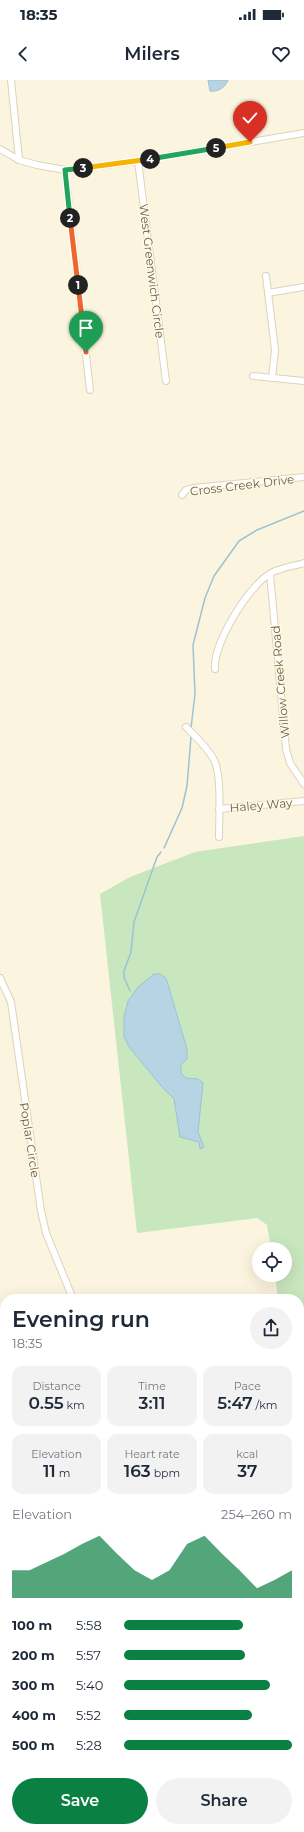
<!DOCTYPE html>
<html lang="en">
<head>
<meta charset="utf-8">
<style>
  body { margin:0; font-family:Montserrat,sans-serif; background:#f2f2f3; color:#1f2937; height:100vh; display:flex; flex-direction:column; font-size:15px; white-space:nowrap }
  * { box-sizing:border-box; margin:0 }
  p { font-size:13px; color:#747a83 }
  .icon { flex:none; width:22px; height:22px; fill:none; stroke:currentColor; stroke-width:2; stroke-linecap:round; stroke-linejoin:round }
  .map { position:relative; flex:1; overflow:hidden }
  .drawer { position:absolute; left:0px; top:1214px; width:304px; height:538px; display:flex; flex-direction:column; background:#fff; border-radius:16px 16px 0 0; box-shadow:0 4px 16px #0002 }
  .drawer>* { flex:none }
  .fabs { position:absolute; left:252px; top:1162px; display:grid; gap:8px }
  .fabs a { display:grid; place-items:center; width:40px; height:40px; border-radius:50%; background:#fff; box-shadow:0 4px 16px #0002; font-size:20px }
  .pin { position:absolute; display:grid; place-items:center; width:34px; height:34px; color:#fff; margin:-41px -17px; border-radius:50% 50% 50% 0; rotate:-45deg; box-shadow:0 0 4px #0007 }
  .pin .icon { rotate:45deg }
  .km { position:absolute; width:20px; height:20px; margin:-10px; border-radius:50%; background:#222; color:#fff; font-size:11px; line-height:20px; text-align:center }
  .round { display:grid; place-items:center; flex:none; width:42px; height:42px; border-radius:21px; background:#f2f2f3 }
  .headline { display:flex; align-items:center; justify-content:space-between; height:68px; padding:0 12px }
  h1 { font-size:22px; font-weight:600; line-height:30px }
  .stats { display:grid; grid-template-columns:repeat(3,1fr); gap:6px; height:68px; padding:4px 12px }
  .stats div { display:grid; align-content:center; border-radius:10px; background:#f2f2f3; text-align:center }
  .stats b { font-size:17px; font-weight:600 }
  .stats small { font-size:11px; font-weight:400 }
  .stats p { font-size:11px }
  .chart { height:112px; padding:8px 12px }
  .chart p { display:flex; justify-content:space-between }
  .chart svg { width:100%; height:72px; margin-top:4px; fill:#0b8043; opacity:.7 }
  .action { display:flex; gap:8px; margin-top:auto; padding:8px 12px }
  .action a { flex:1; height:46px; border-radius:24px; background:#0b8043; color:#fff; font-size:16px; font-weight:600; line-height:46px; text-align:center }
  .action a+a { background:#f2f2f3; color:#1f2937 }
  ul { padding:0 12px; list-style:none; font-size:13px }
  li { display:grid; grid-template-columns:64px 48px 1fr; align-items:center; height:30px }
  li i { height:10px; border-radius:5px; background:#0b8043 }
  .status { display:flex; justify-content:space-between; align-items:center; height:28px; padding:0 20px; background:#fff; direction:ltr }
  .status svg { height:11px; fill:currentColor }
  header { display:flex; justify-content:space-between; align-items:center; height:52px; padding:0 12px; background:#fff; font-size:18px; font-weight:600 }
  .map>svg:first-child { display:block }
  .commercial { fill:#fbe6d3 }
  .park { fill:#c9e7bf }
  .water { fill:#b6d4e3; stroke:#9cc2d4 }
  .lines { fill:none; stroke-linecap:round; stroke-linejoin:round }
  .stream { stroke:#9cc2d4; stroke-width:1.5 }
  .minor-casing { stroke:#ded2bc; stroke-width:8 }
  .highway-casing { stroke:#e0dbd7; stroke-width:11 }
  .minor { stroke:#fff; stroke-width:6 }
  .highway { stroke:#f3bf98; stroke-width:9 }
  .rail { stroke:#b8a0c2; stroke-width:1.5; stroke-dasharray:6 4; stroke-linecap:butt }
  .split-1-casing { stroke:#fff; stroke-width:8 }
  .split-2-casing { stroke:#fff; stroke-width:8 }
  .split-3-casing { stroke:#fff; stroke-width:8 }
  .split-4-casing { stroke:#fff; stroke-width:8 }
  .split-5-casing { stroke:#fff; stroke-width:8 }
  .split-6-casing { stroke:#fff; stroke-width:8 }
  .split-1 { stroke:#f0652b; stroke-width:5 }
  .split-2 { stroke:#f0652b; stroke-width:5 }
  .split-3 { stroke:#22a559; stroke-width:5 }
  .split-4 { stroke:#f5b400; stroke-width:5 }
  .split-5 { stroke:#22a559; stroke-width:5 }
  .split-6 { stroke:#f5b400; stroke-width:5 }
  .labels { text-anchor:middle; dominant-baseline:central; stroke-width:3; stroke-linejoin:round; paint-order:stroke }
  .street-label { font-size:12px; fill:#705d49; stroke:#fef9e5 }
</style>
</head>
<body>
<div class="status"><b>18:35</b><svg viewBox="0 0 49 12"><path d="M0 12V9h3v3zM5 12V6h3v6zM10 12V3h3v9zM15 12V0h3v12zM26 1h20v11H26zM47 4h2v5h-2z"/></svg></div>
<header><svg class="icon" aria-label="back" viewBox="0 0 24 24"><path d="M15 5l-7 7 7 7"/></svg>Milers<svg class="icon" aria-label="heart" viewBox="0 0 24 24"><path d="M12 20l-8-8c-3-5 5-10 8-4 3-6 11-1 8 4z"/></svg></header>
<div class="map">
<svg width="304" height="1752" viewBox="0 0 304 1752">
  <rect width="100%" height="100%" fill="#fbf5df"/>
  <!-- commercial -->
  <path class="commercial" d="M0,1271H5V1353L0,1354Z"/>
  <!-- park -->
  <path class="park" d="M304,756V1311L299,1312V1219H278L275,1195H285V1169H271L267,1145L257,1138L137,1153L100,814L130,797L195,772Z"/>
  <!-- water -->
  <g class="water">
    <path d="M208,0H228C225,8 218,12 210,11Z"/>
    <path d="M154,894H160L166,898L187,969V979L181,985V993L186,998L198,999L203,1003L198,1052L204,1067L200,1069L199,1062L180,1057L174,1019L162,1007L130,968L124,957V937L128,921L138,907Z"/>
  </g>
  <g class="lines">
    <!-- stream -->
    <g class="stream">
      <path d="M191,648L195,614L193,565L205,518L214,496L239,461L257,450L304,431"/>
      <path d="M164,768L182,728L187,706L191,657"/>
      <path d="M130,911L124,897V891L131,872L134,842L157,777L161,772"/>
    </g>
    <!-- minor casing -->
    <g class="minor-casing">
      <g id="minor">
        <path d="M11,0L19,80"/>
        <path d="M0,69L19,80L37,85L65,90L138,81L304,53"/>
        <path d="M138,81L166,301"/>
        <path d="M65,90L90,310"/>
        <path d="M266,196L275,270L272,298"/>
        <path d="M268,213L304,207"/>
        <path d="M253,296L304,301"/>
        <path d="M182,415L186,410L194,408L304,397"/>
        <path d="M270,494L286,669L290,683L304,704"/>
        <path d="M215,589C213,564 248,506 271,493C280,488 294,486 304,483"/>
        <path d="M186,647C196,657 208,668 214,680C222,695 219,739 219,757"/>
        <path d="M219,729L304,721"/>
        <path d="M0,898L11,922L41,1131L46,1153L73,1219"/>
        <path d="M0,1433L5,1434"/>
        <path d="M299,1472H304"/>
      </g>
    </g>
    <!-- highway casing -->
    <g class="highway-casing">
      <g id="highway">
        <path d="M299,1325L304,1324"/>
        <path d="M0,1365H5"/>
      </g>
    </g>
    <!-- minor -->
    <use href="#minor" class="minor"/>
    <!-- highway -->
    <use href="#highway" class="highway"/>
    <!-- rail -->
    <g class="rail">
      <path d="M0,1521L5,1523"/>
      <path d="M299,1562H304"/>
      <path d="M0,1579H5"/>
    </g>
  </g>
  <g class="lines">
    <!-- split-1 casing -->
    <g class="split-1-casing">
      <path id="split-1" d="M78,205L86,272"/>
    </g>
    <!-- split-2 casing -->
    <g class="split-2-casing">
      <path id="split-2" d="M70,138L78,205"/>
    </g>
    <!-- split-3 casing -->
    <g class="split-3-casing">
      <path id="split-3" d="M70,138L65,90L83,88"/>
    </g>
    <!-- split-4 casing -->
    <g class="split-4-casing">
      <path id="split-4" d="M83,88L150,79"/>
    </g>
    <!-- split-5 casing -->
    <g class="split-5-casing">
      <path id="split-5" d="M150,79L216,68"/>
    </g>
    <!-- split-6 casing -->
    <g class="split-6-casing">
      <path id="split-6" d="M216,68L250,62"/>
    </g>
    <!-- split-1 -->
    <use href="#split-1" class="split-1"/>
    <!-- split-2 -->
    <use href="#split-2" class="split-2"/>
    <!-- split-3 -->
    <use href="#split-3" class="split-3"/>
    <!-- split-4 -->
    <use href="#split-4" class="split-4"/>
    <!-- split-5 -->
    <use href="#split-5" class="split-5"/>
    <!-- split-6 -->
    <use href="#split-6" class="split-6"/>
  </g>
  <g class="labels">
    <!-- street labels -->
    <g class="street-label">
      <text transform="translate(152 191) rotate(83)">West Greenwich Circle</text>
      <text transform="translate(242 405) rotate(-7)">Cross Creek Drive</text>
      <text transform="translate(280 602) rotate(-95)">Willow Creek Road</text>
      <text transform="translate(261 725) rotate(-5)">Haley Way</text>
      <text transform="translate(30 1060) rotate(81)">Poplar Circle</text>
    </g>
  </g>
</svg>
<div class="fabs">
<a><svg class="icon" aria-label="locate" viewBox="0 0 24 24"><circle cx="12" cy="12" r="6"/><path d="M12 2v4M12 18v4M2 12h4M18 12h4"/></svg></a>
</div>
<div class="pin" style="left:86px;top:272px;background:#1e9e55"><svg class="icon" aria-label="arrive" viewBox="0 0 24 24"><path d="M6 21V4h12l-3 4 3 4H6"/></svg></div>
<div class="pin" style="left:250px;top:62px;background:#d93025"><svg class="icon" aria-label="check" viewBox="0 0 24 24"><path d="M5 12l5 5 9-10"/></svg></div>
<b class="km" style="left:78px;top:205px">1</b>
<b class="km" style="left:70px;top:138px">2</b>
<b class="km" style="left:83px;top:88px">3</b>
<b class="km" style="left:150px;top:79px">4</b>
<b class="km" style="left:216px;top:68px">5</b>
<section class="drawer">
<div class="headline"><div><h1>Evening run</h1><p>18:35</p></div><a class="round"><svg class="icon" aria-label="share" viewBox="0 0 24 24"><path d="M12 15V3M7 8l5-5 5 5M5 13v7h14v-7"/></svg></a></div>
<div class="stats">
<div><p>Distance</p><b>0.55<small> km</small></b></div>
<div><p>Time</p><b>3:11</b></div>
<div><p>Pace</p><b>5:47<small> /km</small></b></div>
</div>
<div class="stats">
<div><p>Elevation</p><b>11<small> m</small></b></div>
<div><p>Heart rate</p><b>163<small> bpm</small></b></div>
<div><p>kcal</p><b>37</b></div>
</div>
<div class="chart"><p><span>Elevation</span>254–260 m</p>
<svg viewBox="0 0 160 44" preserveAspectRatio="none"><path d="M0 44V27L10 27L20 22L30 17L40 11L50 6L60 17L70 27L80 33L90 27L100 11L110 6L120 17L130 27L140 38L150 33L160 27V44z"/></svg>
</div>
<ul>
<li><b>100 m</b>5:58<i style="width:71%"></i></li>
<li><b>200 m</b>5:57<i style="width:72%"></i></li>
<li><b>300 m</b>5:40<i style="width:87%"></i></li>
<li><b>400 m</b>5:52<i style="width:76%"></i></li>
<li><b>500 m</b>5:28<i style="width:100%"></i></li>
</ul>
<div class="action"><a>Save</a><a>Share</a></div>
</section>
</div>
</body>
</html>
